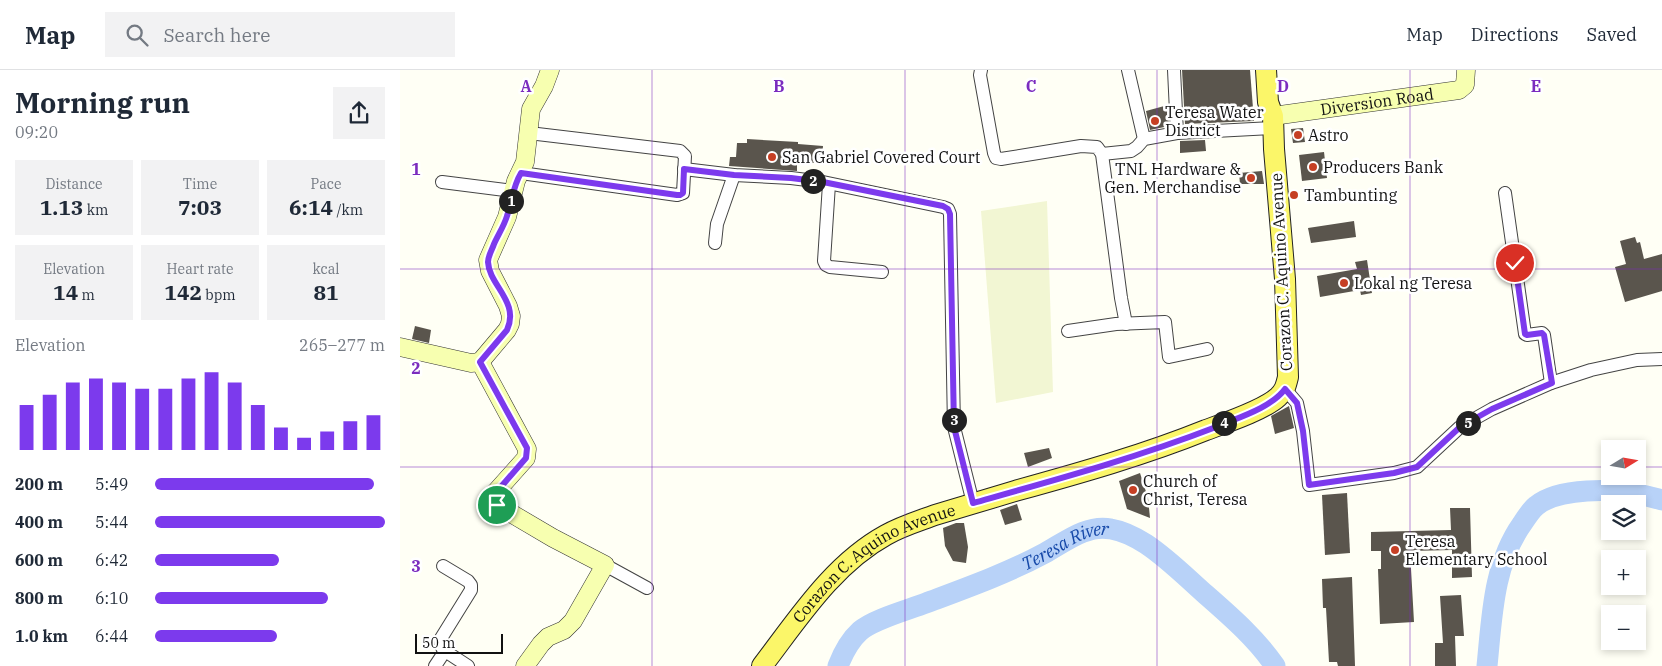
<!DOCTYPE html>
<html lang="en">
<head>
<meta charset="utf-8">
<style>
  body { margin:0; font-family:"IBM Plex Serif",serif; background:#f2f2f3; color:#1f2937; height:100vh; display:flex; flex-direction:column; font-size:19px; white-space:nowrap }
  * { box-sizing:border-box; margin:0 }
  p { font-size:16px; color:#747a83 }
  .icon { flex:none; width:28px; height:28px; fill:none; stroke:currentColor; stroke-width:2; stroke-linecap:round; stroke-linejoin:round }
  .map { position:relative; flex:1; overflow:hidden }
  .panel { display:flex; flex-direction:column; background:#fff; width:400px }
  .panel>* { flex:none }
  .needle { width:32px; rotate:79deg }
  .tools { position:absolute; left:1201px; top:370px; display:grid; gap:10px }
  .tools a { display:grid; place-items:center; width:45px; height:45px; border-radius:0px; background:#fff; box-shadow:0 2px 8px #0003; font-size:25px }
  .scale { position:absolute; left:15px; bottom:12px; width:88px; box-sizing:border-box; padding-left:5px; border:2px solid #111; border-top:0; font-size:14px; line-height:18px; white-space:nowrap; color:#111; -webkit-text-stroke:4px #fff; paint-order:stroke }
  .pin { position:absolute; display:grid; place-items:center; width:42px; height:42px; color:#fff; margin:-21px; border:2px solid #fff; border-radius:50%; box-shadow:0 1px 5px #0007 }
  .km { position:absolute; width:25px; height:25px; margin:-12px; border-radius:50%; background:#222; color:#fff; font-size:14px; line-height:25px; text-align:center }
  .round { display:grid; place-items:center; flex:none; width:52px; height:52px; border-radius:0px; background:#f2f2f3 }
  .head { display:flex; align-items:center; justify-content:space-between; height:85px; padding:0 15px }
  h1 { font-size:28px; font-weight:800; line-height:38px }
  .stats { display:grid; grid-template-columns:repeat(3,1fr); gap:8px; height:85px; padding:5px 15px }
  .stats div { display:grid; align-content:center; border-radius:0px; background:#f2f2f3; text-align:center }
  .stats b { font-size:21px; font-weight:800 }
  .stats small { font-size:14px; font-weight:400 }
  .stats p { font-size:14px }
  .chart { height:140px; padding:10px 15px }
  .chart p { display:flex; justify-content:space-between }
  .chart svg { width:100%; height:90px; margin-top:5px; stroke:#7c3aed; stroke-width:6 }
  ul { padding:0 15px; list-style:none; font-size:16px }
  li { display:grid; grid-template-columns:80px 60px 1fr; align-items:center; height:38px }
  li i { height:12px; border-radius:6px; background:#7c3aed }
  header { display:flex; align-items:center; gap:30px; box-sizing:border-box; height:70px; padding:0 25px; background:#fff; border-bottom:1px solid #e0e1e3 }
  header strong { font-size:24px }
  nav { display:flex; gap:28px; margin-inline-start:auto; font-size:18px }
  .search { width:350px; height:45px; background:#f2f2f3; display:flex; align-items:center; gap:12px; box-sizing:border-box; padding:0 18px; border-radius:0px; color:#747a83; font-size:19px }
  main { display:flex; flex:1; min-height:0 }
  .map>svg:first-child { display:block }
  .farmland { fill:#f2f6d3 }
  .lines { fill:none; stroke-linecap:round; stroke-linejoin:round }
  .river { stroke:#b8d2f8; stroke-width:21 }
  .building { fill:#5a554d }
  .street-casing { stroke:#444; stroke-width:14 }
  .secondary-casing { stroke:#333; stroke-width:19 }
  .primary-casing { stroke:#222; stroke-width:22 }
  .street { stroke:#fff; stroke-width:12 }
  .secondary { stroke:#f7ffb0; stroke-width:18 }
  .primary { stroke:#fbf669; stroke-width:20 }
  .route-casing { stroke:#fff; stroke-width:10 }
  .route { stroke:#7c3aed; stroke-width:6 }
  .grid { fill:none; stroke:#7b2cbf; stroke-width:1; stroke-opacity:0.55 }
  .poi-dot { fill:#c63f24; stroke:#fff; stroke-width:2 }
  .labels { text-anchor:middle; dominant-baseline:central; stroke-width:5; stroke-linejoin:round; paint-order:stroke }
  .street-label { font-size:16px; fill:#111; stroke:#fff }
  .poi-label { font-size:16px; fill:#111; stroke:#fff; text-anchor:start }
  .water-label { font-size:18px; font-style:italic; fill:#1548a8; stroke:#fff }
  .grid-label { font-size:16px; text-anchor:middle; font-weight:bold; fill:#7b2cbf; stroke:#fff; stroke-width:5; stroke-linejoin:round; paint-order:stroke }
</style>
</head>
<body>
<header>
<strong>Map</strong>
<div class="search"><svg class="icon" aria-label="search" viewBox="0 0 24 24"><circle cx="10" cy="10" r="6"/><path d="M15 15l6 6"/></svg>Search here</div>
<nav><a>Map</a><a>Directions</a><a>Saved</a></nav>
</header>
<main>
<section class="panel">
<div class="head"><div><h1>Morning run</h1><p>09:20</p></div><a class="round"><svg class="icon" aria-label="share" viewBox="0 0 24 24"><path d="M12 15V3M7 8l5-5 5 5M5 13v7h14v-7"/></svg></a></div>
<div class="stats">
<div><p>Distance</p><b>1.13<small> km</small></b></div>
<div><p>Time</p><b>7:03</b></div>
<div><p>Pace</p><b>6:14<small> /km</small></b></div>
</div>
<div class="stats">
<div><p>Elevation</p><b>14<small> m</small></b></div>
<div><p>Heart rate</p><b>142<small> bpm</small></b></div>
<div><p>kcal</p><b>81</b></div>
</div>
<div class="chart"><p><span>Elevation</span>265–277 m</p>
<svg viewBox="0 0 160 44" preserveAspectRatio="none"><path d="M5 44V22M15 44V17M25 44V11M35 44V9M45 44V11M55 44V14M65 44V14M75 44V9M85 44V6M95 44V11M105 44V22M115 44V33M125 44V38M135 44V35M145 44V30M155 44V27"/></svg>
</div>
<ul>
<li><b>200 m</b>5:49<i style="width:95%"></i></li>
<li><b>400 m</b>5:44<i style="width:100%"></i></li>
<li><b>600 m</b>6:42<i style="width:54%"></i></li>
<li><b>800 m</b>6:10<i style="width:75%"></i></li>
<li><b>1.0 km</b>6:44<i style="width:53%"></i></li>
</ul>
</section>
<div class="map">
<svg width="1262" height="596" viewBox="0 0 1262 596">
  <rect width="100%" height="100%" fill="#fffff5"/>
  <!-- farmland -->
  <path class="farmland" d="M647,131L653,322L596,333L581,141Z"/>
  <g class="lines">
    <!-- river -->
    <g class="river">
      <path id="s1" d="M438,596C443,583 450,570 460,561C474,549 508,540 526,533C566,518 608,503 645,483C665,472 687,454 711,459C723,461 735,467 746,474C767,488 785,506 804,523C829,545 856,568 875,596"/>
      <path d="M1087,596C1092,547 1093,495 1122,454C1126,448 1131,440 1136,436C1149,425 1171,422 1187,421C1211,419 1239,423 1262,430"/>
    </g>
  </g>
  <!-- building -->
  <g class="building">
    <path d="M782,0H850L854,51L785,54Z"/>
    <path d="M768,35L769,56L750,60L746,41Z"/>
    <path d="M903,58L905,72L893,73L891,59Z"/>
    <path d="M347,69L398,72V74L423,76L422,90H416V93L397,92V101L329,96L330,87H336L337,73H347Z"/>
    <path d="M805,70L806,81L780,83V71Z"/>
    <path d="M924,82L927,108L902,111L899,85Z"/>
    <path d="M862,101L864,114H840L839,103Z"/>
    <path d="M954,151L956,167L911,173L908,158Z"/>
    <path d="M1235,167L1237,173L1240,172L1244,189L1262,184V221L1225,232L1215,197L1226,194L1220,171Z"/>
    <path d="M967,190L972,223L961,225L960,220L920,227L917,206L957,199L955,192Z"/>
    <path d="M15,256L31,260L29,273L12,269Z"/>
    <path d="M889,336L894,358L875,364L871,346Z"/>
    <path d="M649,378L652,388L628,397L624,383Z"/>
    <path d="M740,403L748,428L750,448L727,439L719,411Z"/>
    <path d="M947,423L950,483L925,485L922,425Z"/>
    <path d="M617,434L622,450L605,455L600,440Z"/>
    <path d="M1050,438H1070L1072,507L1052,508V480L1010,481L1014,552L980,554L978,499H981V481H971V462L1051,460Z"/>
    <path d="M556,453H564L568,477L566,493L553,491L545,476L543,458Z"/>
    <path d="M952,507L955,596H938L937,592H929L926,538H923L922,509Z"/>
    <path d="M1061,525L1064,566H1055L1056,596H1035V573H1043L1040,526Z"/>
  </g>
  <g class="lines">
    <!-- street casing -->
    <g class="street-casing">
      <g id="street">
        <path d="M581,0L580,5L594,83L596,88L601,89L681,76L697,77L702,84L721,228L726,254"/>
        <path d="M728,0L744,69"/>
        <path d="M774,0L777,63"/>
        <path d="M702,84L731,81L737,77L744,69L777,63L873,58"/>
        <path d="M284,99L334,105L391,108L423,112L543,137L548,139L550,144L554,357L573,433"/>
        <path d="M121,103L277,125L283,123L285,86L280,81L129,63"/>
        <path d="M42,112L113,121"/>
        <path d="M429,114L424,191L426,195L430,197L482,202"/>
        <path d="M1105,123L1125,264L1127,265L1142,263L1144,265L1151,313"/>
        <path d="M315,173L317,154L334,105"/>
        <path d="M668,261L716,254L765,252L769,287L807,279"/>
        <path d="M885,319L897,333L903,361L909,415L994,403L1017,397L1060,357L1092,339L1151,313L1191,300L1237,290L1262,289"/>
        <path d="M205,495L247,518"/>
        <path d="M43,496L68,511L71,515V520L40,570L41,576L45,581"/>
        <path d="M35,596L45,581L68,596"/>
      </g>
    </g>
    <!-- secondary casing -->
    <g class="secondary-casing">
      <g id="secondary">
        <path id="s2" d="M873,46L1059,20L1065,15L1066,0"/>
        <path d="M0,277L71,293L80,292"/>
        <path d="M80,292L127,379L126,388L93,425V431L97,435L153,468L205,495L173,551L164,560L148,567L141,574L125,596"/>
        <path d="M80,292L107,260L110,254L111,246L108,236L90,201L88,190L107,147L116,111L125,92L131,39L144,16L150,0"/>
      </g>
    </g>
    <!-- primary casing -->
    <g class="primary-casing">
      <g id="primary">
        <path id="s3" d="M362,596C398,549 433,494 486,465C502,456 519,451 535,445C562,437 588,429 615,421C680,403 744,385 806,360C825,353 864,340 878,327C885,321 886,315 888,307L885,209L874,79L873,46L868,32L866,0"/>
      </g>
    </g>
    <!-- street -->
    <use href="#street" class="street"/>
    <!-- secondary -->
    <use href="#secondary" class="secondary"/>
    <!-- primary -->
    <use href="#primary" class="primary"/>
  </g>
  <g class="lines">
    <!-- route casing -->
    <g class="route-casing">
      <path id="route" d="M97,435L93,431V426L126,388L127,378L80,292L107,260C120,232 89,215 88,192C88,186 92,180 94,174C98,165 104,156 107,146C112,131 113,116 121,103L277,125H280L283,123L284,99L334,105L391,108L423,112L543,136L548,139L550,144L554,357L573,433C655,410 736,388 816,357C837,348 871,338 885,319L897,333L903,361L909,415L994,403L1017,397L1060,357L1092,339L1152,313L1144,265L1142,263L1127,265L1125,264L1115,193"/>
    </g>
    <!-- route -->
    <use href="#route" class="route"/>
  </g>
  <!-- grid -->
  <path class="grid" d="M252,0V596M505,0V596M757,0V596M1010,0V596M0,199H1262M0,397H1210M1238,397H1262"/>
  <!-- markers -->
  <g class="poi-dot">
    <circle cx="755" cy="51" r="5"/>
    <circle cx="898" cy="65" r="5"/>
    <circle cx="372" cy="87" r="5"/>
    <circle cx="913" cy="97" r="5"/>
    <circle cx="851" cy="108" r="5"/>
    <circle cx="894" cy="125" r="5"/>
    <circle cx="944" cy="213" r="5"/>
    <circle cx="733" cy="420" r="5"/>
    <circle cx="995" cy="480" r="5"/>
  </g>
  <g class="labels">
    <!-- street labels -->
    <g class="street-label">
      <text stroke="none"><textPath href="#s2" startOffset="105">Diversion Road</textPath></text>
      <text transform="translate(881 202) rotate(-93)">Corazon C. Aquino Avenue</text>
      <text stroke="none"><textPath href="#s3" startOffset="156">Corazon C. Aquino Avenue</textPath></text>
    </g>
    <!-- poi labels -->
    <g class="poi-label">
      <text x="765" y="42">Teresa Water<tspan x="765" dy="18">District</tspan></text>
      <text x="908" y="65">Astro</text>
      <text x="382" y="87">San Gabriel Covered Court</text>
      <text x="923" y="97">Producers Bank</text>
      <text x="841" y="99" text-anchor="end">TNL Hardware &amp;<tspan x="841" dy="18">Gen. Merchandise</tspan></text>
      <text x="904" y="125">Tambunting</text>
      <text x="954" y="213">Lokal ng Teresa</text>
      <text x="743" y="411">Church of<tspan x="743" dy="18">Christ, Teresa</tspan></text>
      <text x="1005" y="471">Teresa<tspan x="1005" dy="18">Elementary School</tspan></text>
    </g>
    <!-- water labels -->
    <g class="water-label">
      <text stroke="none"><textPath href="#s1" startOffset="265">Teresa River</textPath></text>
    </g>
  </g>
  <g class="grid-label">
    <text x="126" y="22">A</text>
    <text x="379" y="22">B</text>
    <text x="631" y="22">C</text>
    <text x="883" y="22">D</text>
    <text x="1136" y="22">E</text>
    <text x="16" y="105">1</text>
    <text x="16" y="304">2</text>
    <text x="16" y="502">3</text>
  </g>
</svg>
<div class="tools">
<a><svg class="needle" viewBox="-14 -14 28 28"><path d="M0-13l5 13h-10z" fill="#e53935"/><path d="M0 13l5-13h-10z" fill="#747a83"/></svg></a>
<a><svg class="icon" aria-label="layers" viewBox="0 0 24 24"><path d="M12 4l9 5-9 5-9-5zM3 14l9 5 9-5"/></svg></a>
<a>+</a>
<a>−</a>
</div>
<div class="scale">50 m</div>
<div class="pin" style="left:97px;top:435px;background:#1e9e55"><svg class="icon" aria-label="arrive" viewBox="0 0 24 24"><path d="M6 21V4h12l-3 4 3 4H6"/></svg></div>
<div class="pin" style="left:1115px;top:193px;background:#d93025"><svg class="icon" aria-label="check" viewBox="0 0 24 24"><path d="M5 12l5 5 9-10"/></svg></div>
<b class="km" style="left:111px;top:131px">1</b>
<b class="km" style="left:413px;top:111px">2</b>
<b class="km" style="left:554px;top:350px">3</b>
<b class="km" style="left:824px;top:353px">4</b>
<b class="km" style="left:1068px;top:353px">5</b>
</div>
</main>
</body>
</html>
